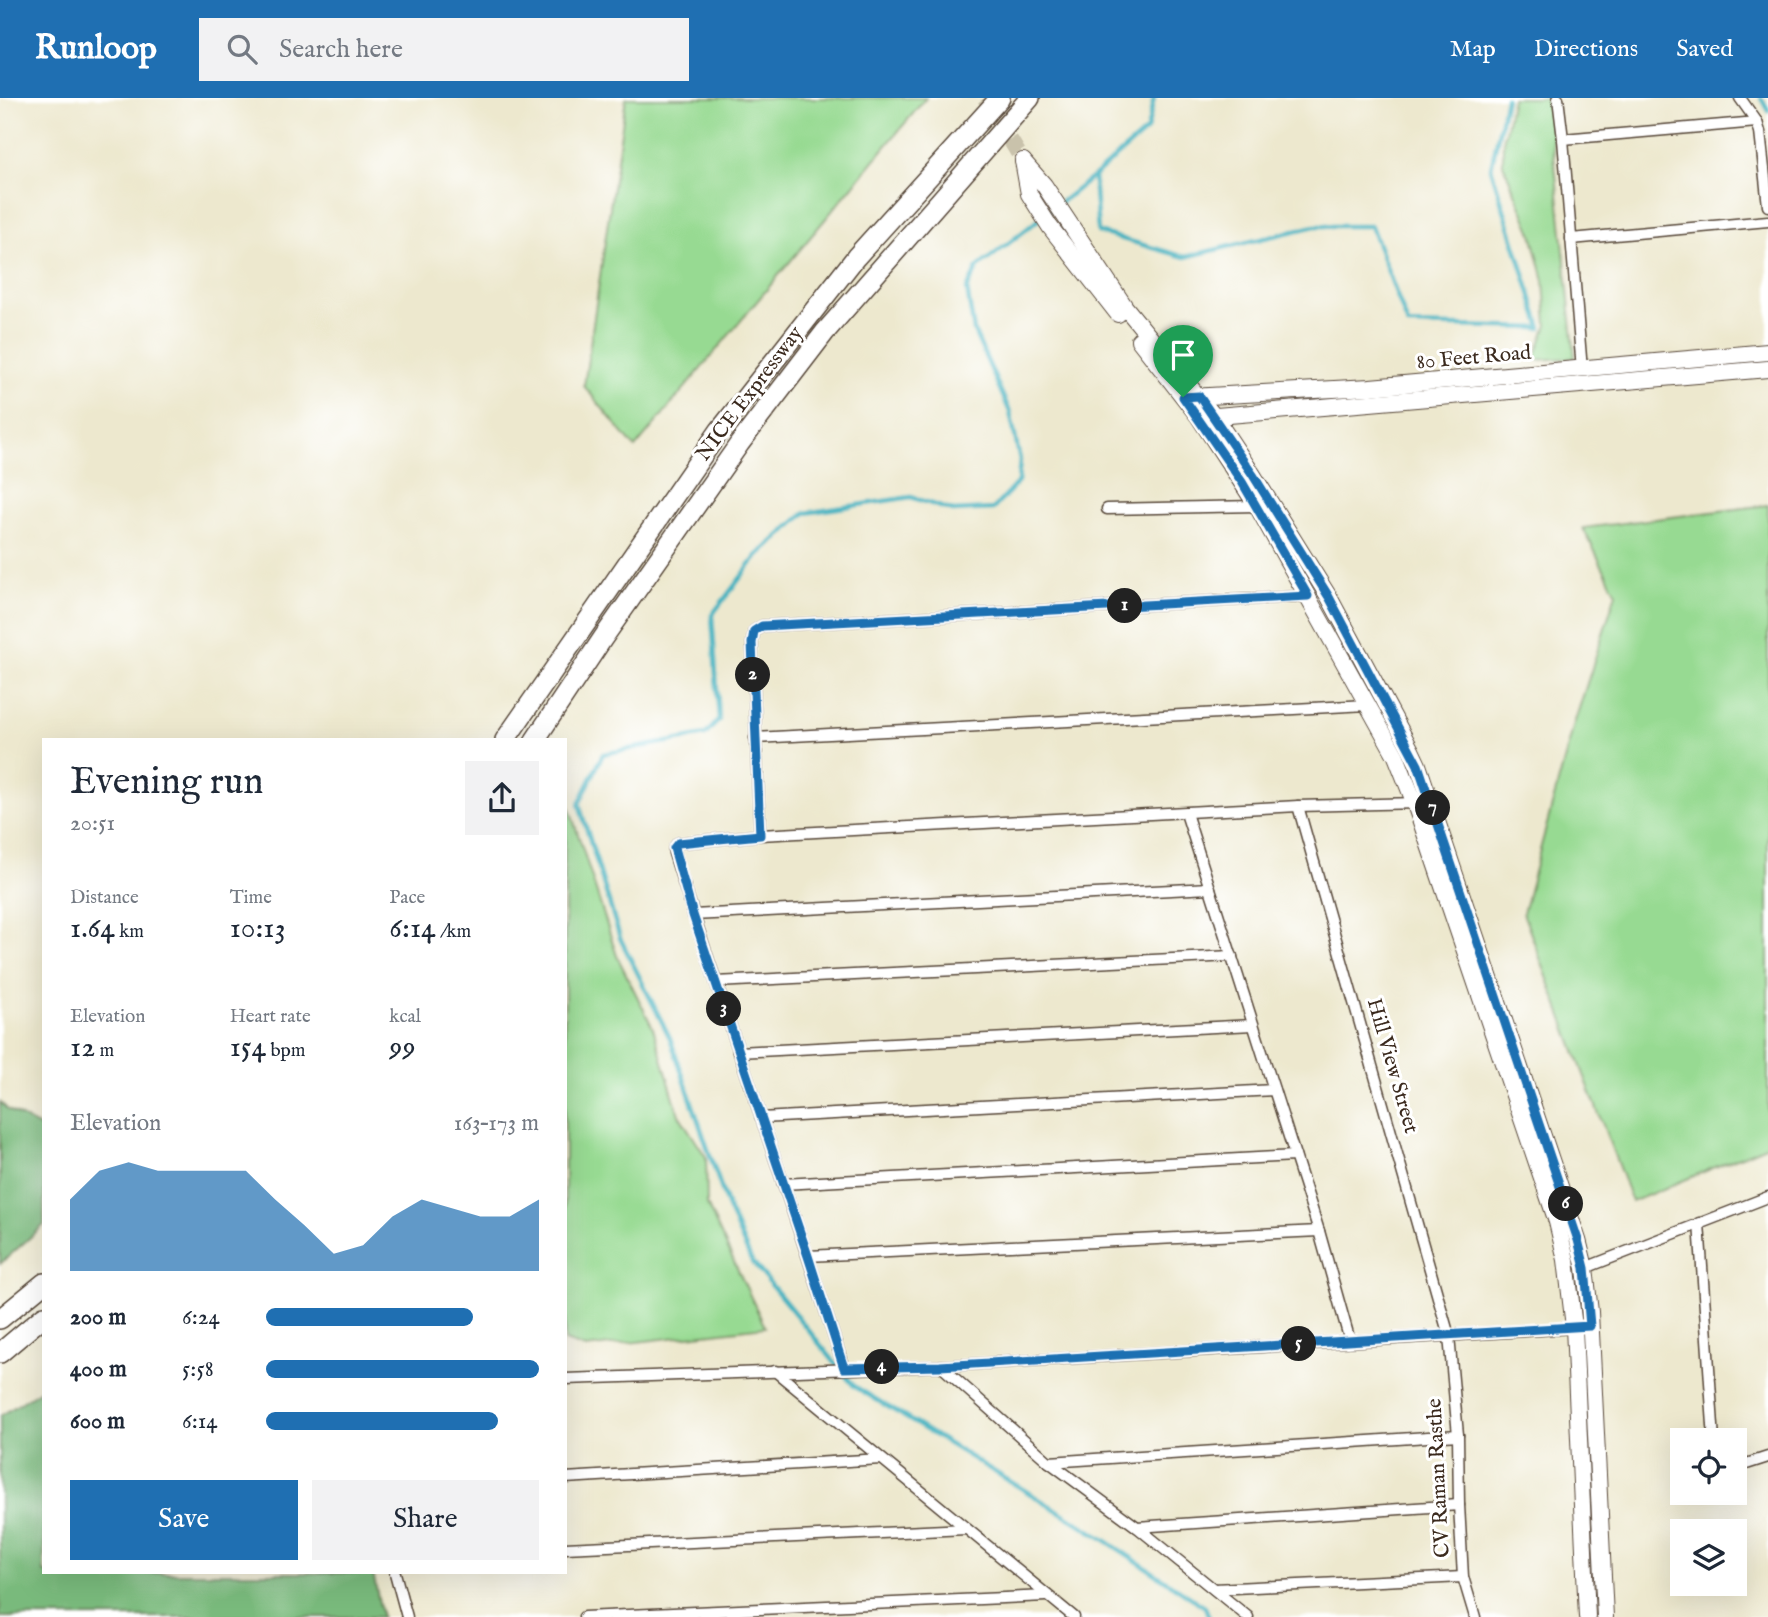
<!DOCTYPE html>
<html lang="en">
<head>
<meta charset="utf-8">
<style>
  body { margin:0; font-family:"IM FELL English",serif; background:#f2f2f3; color:#1f2937; height:100vh; display:flex; flex-direction:column; font-size:26px; white-space:nowrap }
  * { box-sizing:border-box; margin:0 }
  p { font-size:23px; color:#747a83 }
  .icon { flex:none; width:38px; height:38px; fill:none; stroke:currentColor; stroke-width:2; stroke-linecap:round; stroke-linejoin:round }
  .map { position:relative; flex:1; overflow:hidden }
  .side { position:absolute; left:42px; top:640px; width:525px; height:836px; display:flex; flex-direction:column; background:#fff; border-radius:0px; box-shadow:0 7px 28px #0002 }
  .side>* { flex:none }
  .controls { position:absolute; left:1670px; top:1330px; display:grid; gap:14px }
  .controls a { display:grid; place-items:center; width:77px; height:77px; border-radius:0px; background:#fff; box-shadow:0 7px 28px #0002; font-size:35px }
  .pin { position:absolute; display:grid; place-items:center; width:60px; height:60px; color:#fff; margin:-72px -30px; border-radius:50% 50% 50% 0; rotate:-45deg; box-shadow:0 0 7px #0007 }
  .pin .icon { rotate:45deg }
  .km { position:absolute; width:35px; height:35px; margin:-18px; border-radius:50%; background:#222; color:#fff; font-size:19px; line-height:35px; text-align:center }
  .round { display:grid; place-items:center; flex:none; width:74px; height:74px; border-radius:0px; background:#f2f2f3 }
  .overview { display:flex; align-items:center; justify-content:space-between; height:119px; padding:0 28px }
  h1 { font-size:38px; font-weight:600; line-height:52px }
  .metrics { display:grid; grid-template-columns:repeat(3,1fr); gap:10px; height:119px; padding:7px 28px }
  .metrics div { display:grid; align-content:center }
  .metrics b { font-size:30px; font-weight:600 }
  .metrics small { font-size:19px; font-weight:400 }
  .metrics p { font-size:19px }
  .chart { height:196px; padding:14px 28px }
  .chart p { display:flex; justify-content:space-between }
  .chart svg { width:100%; height:126px; margin-top:7px; fill:#1f6fb2; opacity:.7 }
  .button { display:flex; gap:14px; margin-top:auto; padding:14px 28px }
  .button a { flex:1; height:80px; border-radius:0px; background:#1f6fb2; color:#fff; font-size:28px; font-weight:600; line-height:80px; text-align:center }
  .button a+a { background:#f2f2f3; color:#1f2937 }
  ul { padding:0 28px; list-style:none; font-size:23px }
  li { display:grid; grid-template-columns:112px 84px 1fr; align-items:center; height:52px }
  li i { height:18px; border-radius:9px; background:#1f6fb2 }
  header { display:flex; align-items:center; gap:42px; box-sizing:border-box; height:98px; padding:0 35px; background:#1f6fb2; color:#fff }
  header strong { font-size:33px }
  nav { display:flex; gap:38px; margin-inline-start:auto; font-size:24px }
  .search { width:490px; height:63px; background:#f2f2f3; display:flex; align-items:center; gap:18px; box-sizing:border-box; padding:0 24px; border-radius:0px; color:#747a83; font-size:26px }
  .map>svg:first-child { display:block }
  .green { fill:#97da92; stroke:#698258; stroke-width:2 }
  .forest { fill:#79ba7c; stroke:#5a724d; stroke-width:2 }
  .lines { fill:none; stroke-linecap:round; stroke-linejoin:round }
  .stream { stroke:#44b2c0; stroke-width:4.5 }
  .secondary-tunnel { stroke:#c9c2ab; stroke-width:16; stroke-dasharray:16 8; stroke-linecap:butt }
  .street-casing { stroke:#564638; stroke-width:13 }
  .secondary-casing { stroke:#564638; stroke-width:18 }
  .highway-casing { stroke:#564638; stroke-width:22 }
  .street { stroke:#fff; stroke-width:10 }
  .secondary { stroke:#fff; stroke-width:16 }
  .highway { stroke:#fff; stroke-width:19 }
  .route-casing { stroke:#fff; stroke-width:14 }
  .route { stroke:#1f6fb2; stroke-width:9 }
  .labels { text-anchor:middle; dominant-baseline:central; stroke-width:6; stroke-linejoin:round; paint-order:stroke }
  .street-label { font-size:21px; fill:#3b2a1e; stroke:#fff }
</style>
</head>
<body>
<header>
<strong>Runloop</strong>
<div class="search"><svg class="icon" aria-label="search" viewBox="0 0 24 24"><circle cx="10" cy="10" r="6"/><path d="M15 15l6 6"/></svg>Search here</div>
<nav><a>Map</a><a>Directions</a><a>Saved</a></nav>
</header>
<div class="map">
<svg width="1768" height="1519" viewBox="0 0 1768 1519">
  <rect width="100%" height="100%" fill="#fff"/>
  <filter id="ink" filterUnits="userSpaceOnUse"><feTurbulence type="fractalNoise" baseFrequency=".0143" numOctaves="2"/><feDisplacementMap in="SourceGraphic" scale="14" xChannelSelector="R" yChannelSelector="G"/><feConvolveMatrix kernelMatrix="1 2 1 2 8 2 1 2 1" color-interpolation-filters="sRGB"/></filter>
  <filter id="wash" filterUnits="userSpaceOnUse"><feTurbulence type="fractalNoise" baseFrequency=".00686" numOctaves="4" result="noise"/><feDisplacementMap in="SourceGraphic" scale="28" xChannelSelector="R" yChannelSelector="G"/><feGaussianBlur stdDeviation="1.57" result="paint"/><feColorMatrix in="noise" values="0 0 0 0 0 0 0 0 0 0 0 0 0 0 0 0 0 1.4 0 .05"/><feComposite in="paint" operator="in"/></filter>
  <g filter="url(#wash)">
    <rect width="100%" height="100%" fill="#ede8ce"/>
    <!-- green -->
    <g class="green">
      <path d="M626,0H926L635,350L584,288Z"/>
      <path d="M1512,0H1548L1575,260L1534,262L1547,227L1544,183L1532,135L1503,66V44Z"/>
      <path d="M1768,407V650L1764,684H1768V1047L1632,1104L1523,815L1574,626L1616,495L1583,430Z"/>
      <path d="M565,696L617,858L653,930L679,1017L706,1059L707,1107L765,1229L585,1250L565,1243Z"/>
    </g>
    <!-- forest -->
    <g class="forest">
      <path d="M0,1004L8,1012L44,1031V1127L0,1166Z"/>
      <path d="M44,1290V1475H373L382,1519H0V1318Z"/>
    </g>
    <g class="lines">
      <!-- stream -->
      <g class="stream">
        <path d="M1154,0L1147,32L1094,78L1098,134L1185,159L1315,128H1371L1408,227L1541,230L1491,70L1506,0"/>
        <path d="M1761,0L1768,13"/>
        <path d="M1094,78L977,170L967,191L974,233L1010,314L1020,362L1018,384L993,411L953,413L911,399L805,415L757,458L712,517L719,622L705,637L603,656L579,706L620,840L670,940L727,1107L751,1162L854,1288L1096,1436L1205,1509L1209,1519"/>
      </g>
    </g>
  </g>
  <g filter="url(#ink)">
    <g class="lines">
      <!-- secondary-tunnel -->
      <path class="secondary-tunnel" d="M985,0L1023,63"/>
      <!-- street casing -->
      <g class="street-casing">
        <g id="street">
          <path d="M1558,0L1563,41L1582,272"/>
          <path d="M1740,0L1757,24L1760,34L1768,108"/>
          <path d="M1563,41L1757,24"/>
          <path d="M1571,141L1768,123"/>
          <path d="M1107,411L1257,408"/>
          <path d="M755,640L1367,607"/>
          <path d="M1298,708L1449,1238L1458,1337L1459,1407L1463,1479L1475,1519"/>
          <path d="M1186,715L1319,1133L1350,1243"/>
          <path d="M760,737L752,545L754,533L762,528L1308,498"/>
          <path d="M693,817L1210,790"/>
          <path d="M716,884L1232,858"/>
          <path d="M738,954L1253,927"/>
          <path d="M761,1020L1274,992"/>
          <path d="M783,1086L1295,1058"/>
          <path d="M1699,1125L1714,1342"/>
          <path d="M808,1158L1319,1133"/>
          <path d="M1585,1170L1768,1099"/>
          <path d="M941,1268L1049,1364L1137,1429L1248,1519"/>
          <path d="M844,1270C789,1097 728,927 674,755V750L678,745L760,737L1298,708L1419,705"/>
          <path d="M775,1273L1074,1519"/>
          <path d="M565,1281L941,1268L1590,1229"/>
          <path d="M1049,1364L1458,1337"/>
          <path d="M1734,1370L1768,1359"/>
          <path d="M565,1380L881,1361"/>
          <path d="M1137,1429L1459,1407"/>
          <path d="M565,1450L966,1431"/>
          <path d="M395,1475L407,1519"/>
          <path d="M1214,1491L1463,1479"/>
          <path d="M584,1519L1046,1498"/>
        </g>
      </g>
      <!-- secondary casing -->
      <g class="secondary-casing">
        <g id="secondary">
          <path d="M1023,63L1044,87L1125,209L1214,318L1253,377L1329,499L1411,652L1418,667L1578,1142L1585,1170L1590,1214L1605,1519"/>
          <path d="M1023,63L1029,96L1050,129L1118,216"/>
          <path d="M1139,242L1199,319L1257,408L1396,658L1415,706L1557,1124L1566,1162L1574,1229L1587,1519"/>
          <path d="M1191,299L1370,289L1768,254"/>
          <path d="M1205,319L1768,271"/>
        </g>
      </g>
      <!-- highway casing -->
      <g class="highway-casing">
        <g id="highway">
          <path d="M505,642L720,332L856,159L1000,0"/>
          <path d="M535,642L603,540L740,345L825,234L1030,0"/>
          <path d="M0,1221L44,1185"/>
          <path d="M0,1255L44,1218"/>
        </g>
      </g>
      <!-- street -->
      <use href="#street" class="street"/>
      <!-- secondary -->
      <use href="#secondary" class="secondary"/>
      <!-- highway -->
      <use href="#highway" class="highway"/>
    </g>
  </g>
  <g class="lines" filter="url(#ink)">
    <!-- route casing -->
    <g class="route-casing">
      <path id="route" d="M1199,298L1253,377L1329,499L1418,667L1578,1142L1585,1170L1590,1228L940,1268L844,1270L808,1158L693,817L674,750L678,745L760,737L752,545L754,533L762,528L1308,498L1242,384L1183,299Z"/>
    </g>
    <!-- route -->
    <use href="#route" class="route"/>
  </g>
  <g class="labels">
    <!-- street labels -->
    <g class="street-label">
      <text transform="translate(1474 260) rotate(-5)">80 Feet Road</text>
      <text transform="translate(750 296) rotate(-53)">NICE Expressway</text>
      <text transform="translate(1392 968) rotate(74)">Hill View Street</text>
      <text transform="translate(1439 1380) rotate(-93)">CV Raman Rasthe</text>
    </g>
  </g>
</svg>
<div class="controls">
<a><svg class="icon" aria-label="locate" viewBox="0 0 24 24"><circle cx="12" cy="12" r="6"/><path d="M12 2v4M12 18v4M2 12h4M18 12h4"/></svg></a>
<a><svg class="icon" aria-label="layers" viewBox="0 0 24 24"><path d="M12 4l9 5-9 5-9-5zM3 14l9 5 9-5"/></svg></a>
</div>
<div class="pin" style="left:1183px;top:299px;background:#1e9e55"><svg class="icon" aria-label="arrive" viewBox="0 0 24 24"><path d="M6 21V4h12l-3 4 3 4H6"/></svg></div>
<b class="km" style="left:1125px;top:508px">1</b>
<b class="km" style="left:753px;top:577px">2</b>
<b class="km" style="left:724px;top:911px">3</b>
<b class="km" style="left:882px;top:1269px">4</b>
<b class="km" style="left:1299px;top:1246px">5</b>
<b class="km" style="left:1566px;top:1106px">6</b>
<b class="km" style="left:1433px;top:710px">7</b>
<section class="side">
<div class="overview"><div><h1>Evening run</h1><p>20:51</p></div><a class="round"><svg class="icon" aria-label="share" viewBox="0 0 24 24"><path d="M12 15V3M7 8l5-5 5 5M5 13v7h14v-7"/></svg></a></div>
<div class="metrics">
<div><p>Distance</p><b>1.64<small> km</small></b></div>
<div><p>Time</p><b>10:13</b></div>
<div><p>Pace</p><b>6:14<small> /km</small></b></div>
</div>
<div class="metrics">
<div><p>Elevation</p><b>12<small> m</small></b></div>
<div><p>Heart rate</p><b>154<small> bpm</small></b></div>
<div><p>kcal</p><b>99</b></div>
</div>
<div class="chart"><p><span>Elevation</span>163–173 m</p>
<svg viewBox="0 0 160 44" preserveAspectRatio="none"><path d="M0 44V19L10 9L20 6L30 9L40 9L50 9L60 9L70 19L80 28L90 38L100 35L110 25L120 19L130 22L140 25L150 25L160 19V44z"/></svg>
</div>
<ul>
<li><b>200 m</b>6:24<i style="width:76%"></i></li>
<li><b>400 m</b>5:58<i style="width:100%"></i></li>
<li><b>600 m</b>6:14<i style="width:85%"></i></li>
</ul>
<div class="button"><a>Save</a><a>Share</a></div>
</section>
</div>
</body>
</html>
